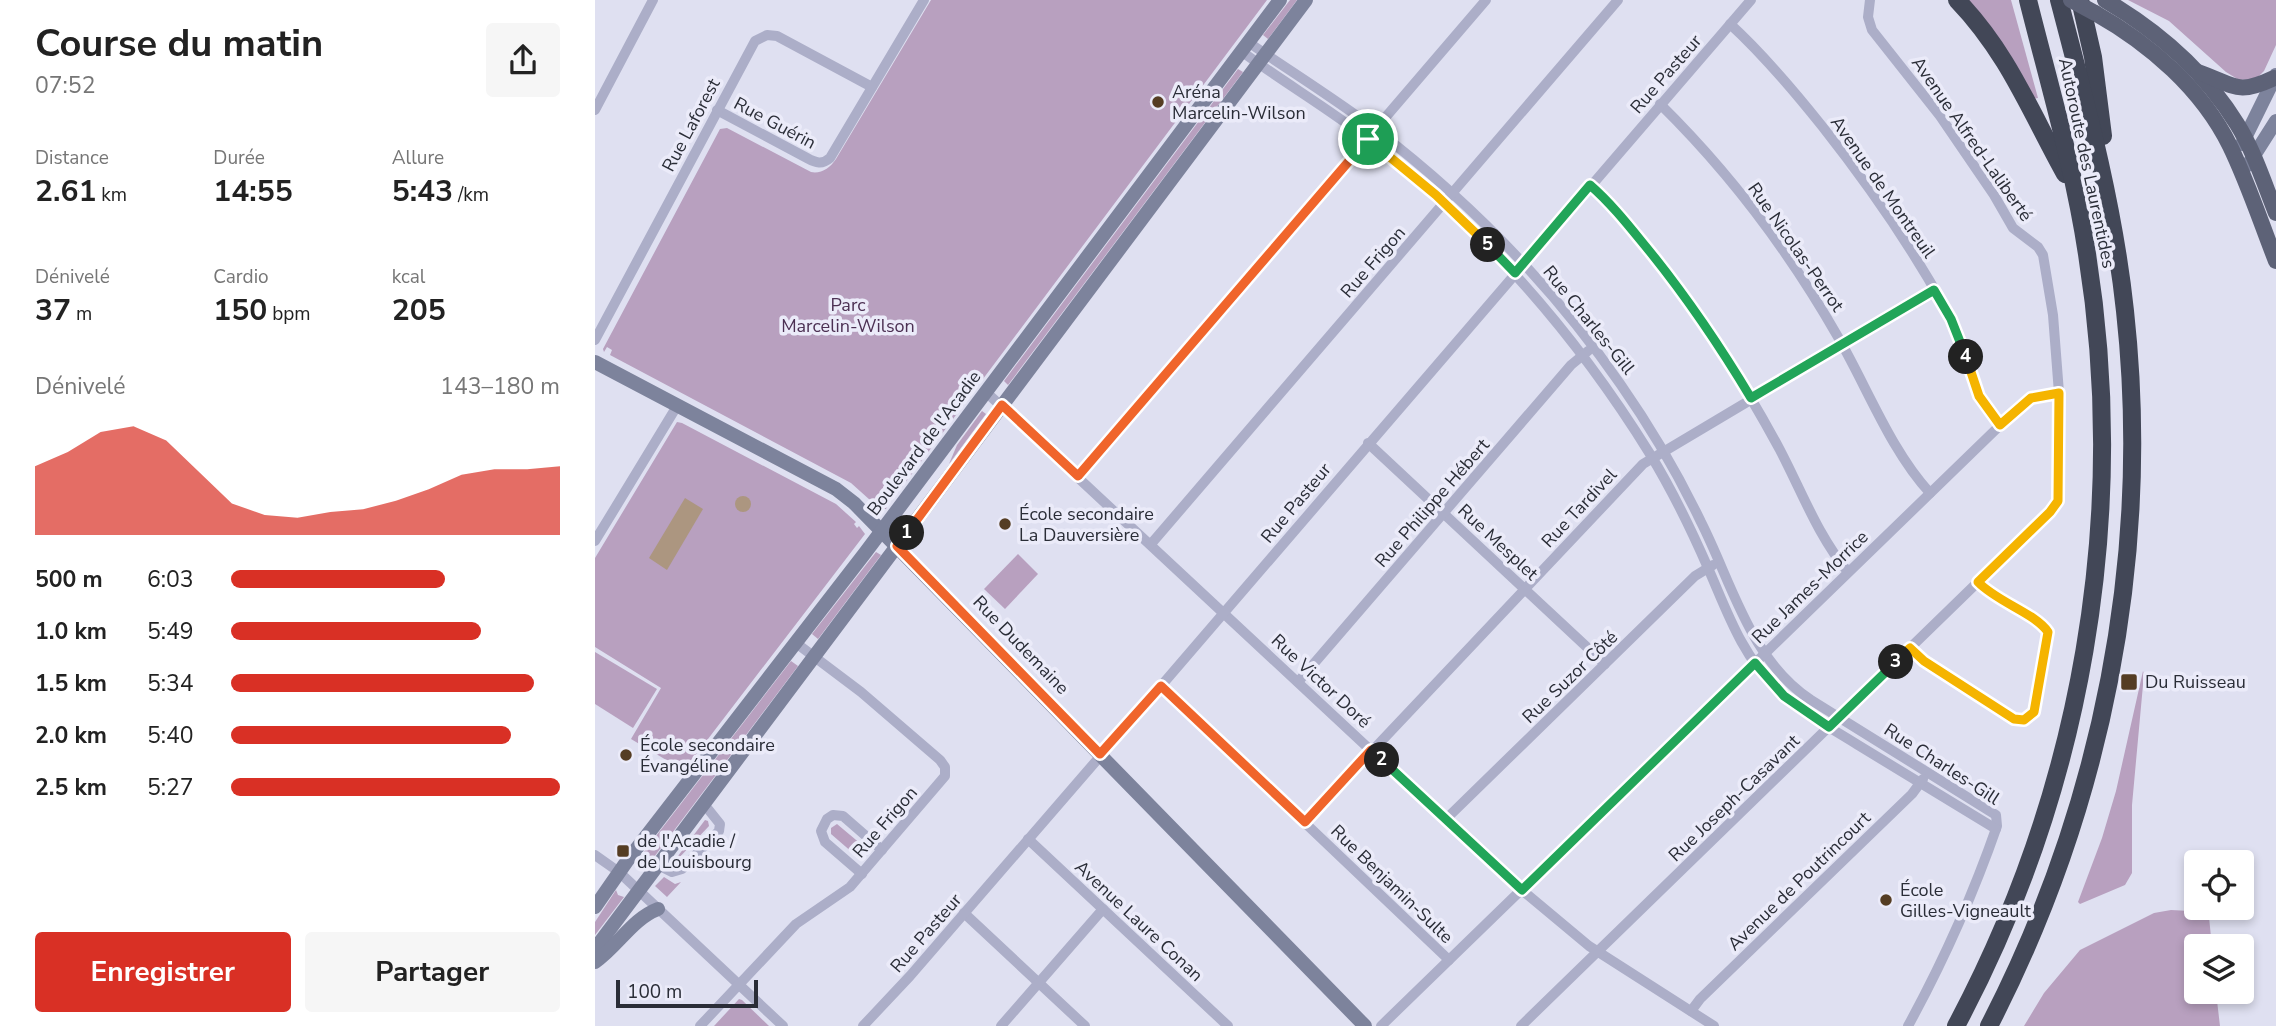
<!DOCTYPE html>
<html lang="fr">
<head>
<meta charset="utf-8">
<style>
  body { margin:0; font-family:"Nunito Sans",sans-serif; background:#f6f6f6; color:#222; height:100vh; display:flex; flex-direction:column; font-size:26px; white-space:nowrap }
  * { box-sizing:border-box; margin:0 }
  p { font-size:23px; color:#767676 }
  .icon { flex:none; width:38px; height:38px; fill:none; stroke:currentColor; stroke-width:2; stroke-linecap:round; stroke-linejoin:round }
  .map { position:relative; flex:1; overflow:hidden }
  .details { display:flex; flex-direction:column; background:#fff; width:595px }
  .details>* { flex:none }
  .fabs { position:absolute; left:1589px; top:850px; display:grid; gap:14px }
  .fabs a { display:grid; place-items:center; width:70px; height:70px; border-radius:7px; background:#fff; box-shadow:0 4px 10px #0003; font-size:35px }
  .scale { position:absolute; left:21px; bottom:18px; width:142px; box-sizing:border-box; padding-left:7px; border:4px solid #2a2d37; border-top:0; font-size:19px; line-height:24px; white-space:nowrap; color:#2a2d37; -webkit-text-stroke:5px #ebebf9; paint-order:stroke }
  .pin { position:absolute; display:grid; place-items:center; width:60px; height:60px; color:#fff; margin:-30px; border:4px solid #fff; border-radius:50%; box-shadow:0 2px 7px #0007 }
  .km { position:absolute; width:35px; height:35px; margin:-18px; border-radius:50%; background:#222; color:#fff; font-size:19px; line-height:35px; text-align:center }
  .round { display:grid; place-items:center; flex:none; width:74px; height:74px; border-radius:7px; background:#f6f6f6 }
  .summary { display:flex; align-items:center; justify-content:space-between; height:119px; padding:0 35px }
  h1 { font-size:38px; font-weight:700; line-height:52px }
  .figures { display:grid; grid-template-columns:repeat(3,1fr); gap:10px; height:119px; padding:7px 35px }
  .figures div { display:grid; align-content:center }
  .figures b { font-size:30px; font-weight:700 }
  .figures small { font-size:19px; font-weight:400 }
  .figures p { font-size:19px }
  .chart { height:196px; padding:14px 35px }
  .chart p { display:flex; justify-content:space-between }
  .chart svg { width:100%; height:126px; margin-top:7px; fill:#d93025; opacity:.7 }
  .button { display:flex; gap:14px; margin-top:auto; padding:14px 35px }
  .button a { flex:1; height:80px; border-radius:7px; background:#d93025; color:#fff; font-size:28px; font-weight:700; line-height:80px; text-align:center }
  .button a+a { background:#f6f6f6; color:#222 }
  ul { padding:0 35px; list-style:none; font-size:23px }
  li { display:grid; grid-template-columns:112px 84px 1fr; align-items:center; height:52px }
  li i { height:18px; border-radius:9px; background:#d93025 }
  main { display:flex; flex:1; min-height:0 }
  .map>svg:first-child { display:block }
  .green { fill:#b8a0bf }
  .water { fill:#ac9680 }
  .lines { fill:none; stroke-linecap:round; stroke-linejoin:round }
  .street { stroke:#acaec8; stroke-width:10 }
  .secondary { stroke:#7d839c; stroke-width:14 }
  .primary { stroke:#5d6277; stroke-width:16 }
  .highway { stroke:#424757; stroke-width:18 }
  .primary-bridge { stroke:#5d6277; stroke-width:16 }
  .split-1-casing { stroke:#fff; stroke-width:14 }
  .split-2-casing { stroke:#fff; stroke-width:14 }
  .split-3-casing { stroke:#fff; stroke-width:14 }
  .split-4-casing { stroke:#fff; stroke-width:14 }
  .split-5-casing { stroke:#fff; stroke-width:14 }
  .split-6-casing { stroke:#fff; stroke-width:14 }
  .split-1 { stroke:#f0652b; stroke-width:9 }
  .split-2 { stroke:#f0652b; stroke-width:9 }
  .split-3 { stroke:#22a559; stroke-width:9 }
  .split-4 { stroke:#f5b400; stroke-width:9 }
  .split-5 { stroke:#22a559; stroke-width:9 }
  .split-6 { stroke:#f5b400; stroke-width:9 }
  .poi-dot { fill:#553d23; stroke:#ebebf9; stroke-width:2.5 }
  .labels { text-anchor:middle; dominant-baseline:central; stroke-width:7; stroke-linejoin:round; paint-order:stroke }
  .street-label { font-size:18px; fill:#2a2d37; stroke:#ebebf9 }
  .poi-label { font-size:18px; fill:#2a2d37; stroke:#ebebf9; text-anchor:start }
  .park-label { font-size:18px; fill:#4c3053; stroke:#ebebf9 }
</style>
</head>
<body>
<main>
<section class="details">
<div class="summary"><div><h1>Course du matin</h1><p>07:52</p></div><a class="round"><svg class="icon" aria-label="share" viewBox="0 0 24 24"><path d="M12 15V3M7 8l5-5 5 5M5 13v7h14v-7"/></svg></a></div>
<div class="figures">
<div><p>Distance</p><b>2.61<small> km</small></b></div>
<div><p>Durée</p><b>14:55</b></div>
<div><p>Allure</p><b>5:43<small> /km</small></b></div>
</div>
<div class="figures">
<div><p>Dénivelé</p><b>37<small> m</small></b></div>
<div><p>Cardio</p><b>150<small> bpm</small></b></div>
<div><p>kcal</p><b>205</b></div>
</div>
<div class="chart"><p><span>Dénivelé</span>143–180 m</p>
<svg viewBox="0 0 160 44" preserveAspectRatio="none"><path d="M0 44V20L10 15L20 8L30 6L40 11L50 22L60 33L70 37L80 38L90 36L100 35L110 32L120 28L130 23L140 21L150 21L160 20V44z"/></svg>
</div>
<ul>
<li><b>500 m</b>6:03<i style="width:65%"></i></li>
<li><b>1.0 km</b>5:49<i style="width:76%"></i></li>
<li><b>1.5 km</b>5:34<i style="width:92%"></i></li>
<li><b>2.0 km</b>5:40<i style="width:85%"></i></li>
<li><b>2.5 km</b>5:27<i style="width:100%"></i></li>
</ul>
<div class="button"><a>Enregistrer</a><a>Partager</a></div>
</section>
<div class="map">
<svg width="1681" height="1026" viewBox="0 0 1681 1026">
  <rect width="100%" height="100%" fill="#dfe0f1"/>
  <!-- green -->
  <g class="green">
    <path d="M336,0H672L301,495H297L291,509H285L256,483L15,355L17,350L12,347L9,352L8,349L125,129L132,128L216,172C226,174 235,168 241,159Z"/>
    <path d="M695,0H702L673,39L668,35Z"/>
    <path d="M1367,0H1416L1443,98L1437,99Z"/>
    <path d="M1533,0H1681V45L1669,71L1661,79L1644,80L1631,72L1574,21Z"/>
    <path d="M643,69L648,72L413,385L409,381Z"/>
    <path d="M387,411L391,414L354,464L362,445Z"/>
    <path d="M82,422L87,423L241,504L261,522L259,524L262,528L264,526L270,534L90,769L83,767L36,739L66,688L0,647V558Z"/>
    <path d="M281,552L286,555L223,639L217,634Z"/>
    <path d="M423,554L443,574L410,609L389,589Z"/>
    <path d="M0,652L62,689L38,728L0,704Z"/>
    <path d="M196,661L203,666L50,869L41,862Z"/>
    <path d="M1548,671L1549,674L1537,805V873L1530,885L1485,904L1483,902L1507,838L1521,791Z"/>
    <path d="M110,820L113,821L114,826L81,861L80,860Z"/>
    <path d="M242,824L267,845L269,850L266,854L258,853L236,834V828Z"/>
    <path d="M69,877L80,884L86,882L72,897L60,886Z"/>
    <path d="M21,890L23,895L29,897L0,935V922Z"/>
    <path d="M1576,910L1595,911L1614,917L1617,947H1601V992H1621L1625,1026H1429L1449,993L1485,950L1559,913Z"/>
    <path d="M144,999L147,1000L174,1026H119Z"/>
  </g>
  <!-- water -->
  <g class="water">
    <circle cx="148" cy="504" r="8"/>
    <path d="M90,498L108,509L72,570L54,558Z"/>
  </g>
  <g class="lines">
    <!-- street -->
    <g class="street">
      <path d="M1135,24C1169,55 1199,91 1227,126C1272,183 1314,243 1349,306C1370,345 1375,392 1405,425"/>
      <path d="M653,42C695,71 739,98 780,129C874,201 959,288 1026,385C1056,428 1083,474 1106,522C1137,583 1155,660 1216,700L1401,815L1402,826C1378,895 1348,962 1313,1026"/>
      <path d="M646,51C688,82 733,108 774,140C887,227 980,333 1055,454C1077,490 1096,529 1113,568C1132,611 1146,654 1181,688C1204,712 1235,727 1263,745C1309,773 1355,801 1401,829"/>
      <path d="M1065,104C1134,172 1195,253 1243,337C1273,389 1295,449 1335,493"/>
      <path d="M0,110L58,0"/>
      <path d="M122,110L212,158C221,163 227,165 235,158L329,0"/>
      <path d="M995,185C1018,205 1037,230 1056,253C1105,315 1148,381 1185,450C1207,492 1223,536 1253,572"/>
      <path d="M0,340L160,41L172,35L182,36L277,87"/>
      <path d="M391,392L915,880L994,946L1119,1026"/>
      <path d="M773,443L1010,664"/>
      <path d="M483,476L891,0"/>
      <path d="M0,541L82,406"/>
      <path d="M556,544L1023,0"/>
      <path d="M1315,648L1329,661L1419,719L1427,721L1435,717L1440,710L1453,632C1440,612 1402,602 1383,582"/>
      <path d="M703,682L976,365L993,351"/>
      <path d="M566,686L854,960"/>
      <path d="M850,820L1100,576L1118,565"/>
      <path d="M710,822L1048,464L1340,290"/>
      <path d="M433,839L633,1026"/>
      <path d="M0,855L24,872L188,1026"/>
      <path d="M63,865L77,872L87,869L124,831L125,824L109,804"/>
      <path d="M267,874L230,842L226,831L232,819L238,815L248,816L287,850"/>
      <path d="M369,913L490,1026"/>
      <path d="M1096,1011L1105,999L1317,794L1328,779"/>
      <path d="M105,1026L201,924L255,887L350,776V767L345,760L266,692L201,643"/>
      <path d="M268,1026L315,976L566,686L1156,0"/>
      <path d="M406,1026L508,909"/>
      <path d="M786,1026L1425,406L1441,396L1464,393"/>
      <path d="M926,1026L1455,512L1463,501L1464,393L1458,315L1448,255L1443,247L1418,228L1399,195L1345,116L1277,30L1273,17L1275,0"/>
    </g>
    <!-- secondary -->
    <g class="secondary">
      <path d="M1647,144L1681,75"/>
      <path d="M1653,165L1681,121"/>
      <path d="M0,362L241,489L259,503L770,1026"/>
      <path d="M0,907L32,861L270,553L685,0"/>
      <path d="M0,949L711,0"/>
      <path d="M0,962C23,946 37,919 63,909"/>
    </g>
    <!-- primary -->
    <g class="primary">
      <path d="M1510,0C1563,31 1610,72 1642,124C1659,151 1669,183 1681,213"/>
      <path d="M1500,13C1555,44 1607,89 1635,146C1653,183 1666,223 1681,261"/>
      <path d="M1603,72C1640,85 1641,96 1679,78"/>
    </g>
    <!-- highway -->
    <g class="highway">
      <path d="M1362,0C1413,53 1435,111 1470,174"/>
      <path d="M1485,0L1498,57L1508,136"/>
      <path d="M1361,1026C1487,790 1534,518 1492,254C1479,168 1454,84 1433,0"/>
      <path d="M1394,1026C1507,807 1557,557 1530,311C1519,206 1491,103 1464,0"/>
    </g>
    <!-- primary-bridge -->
    <path class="primary-bridge" d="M1476,0L1500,13"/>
  </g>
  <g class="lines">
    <!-- split-1 casing -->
    <g class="split-1-casing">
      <path id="split-1" d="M312,533L407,405L483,476L773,139"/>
    </g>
    <!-- split-2 casing -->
    <g class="split-2-casing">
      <path id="split-2" d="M312,533L302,546L505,754L566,686L710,822L776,750L787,760"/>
    </g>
    <!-- split-3 casing -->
    <g class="split-3-casing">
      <path id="split-3" d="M787,760L927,890L1160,663L1189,696L1234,727L1301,662"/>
    </g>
    <!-- split-4 casing -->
    <g class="split-4-casing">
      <path id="split-4" d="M1301,662L1315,648L1329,661L1419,719L1429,720L1439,712L1453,632C1440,613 1402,602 1383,582L1455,512L1463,501L1464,393L1436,398L1405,425L1384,396L1371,357"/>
    </g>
    <!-- split-5 casing -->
    <g class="split-5-casing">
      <path id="split-5" d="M893,245L920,273L995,185C1018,205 1037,230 1056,253C1093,299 1126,348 1156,398L1339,290L1356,319L1371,357"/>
    </g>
    <!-- split-6 casing -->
    <g class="split-6-casing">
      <path id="split-6" d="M773,139L841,195L893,245"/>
    </g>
    <!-- split-1 -->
    <use href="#split-1" class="split-1"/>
    <!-- split-2 -->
    <use href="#split-2" class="split-2"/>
    <!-- split-3 -->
    <use href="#split-3" class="split-3"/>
    <!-- split-4 -->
    <use href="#split-4" class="split-4"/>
    <!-- split-5 -->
    <use href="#split-5" class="split-5"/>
    <!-- split-6 -->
    <use href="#split-6" class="split-6"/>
  </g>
  <!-- markers -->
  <g class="poi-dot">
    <circle cx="563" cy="102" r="7"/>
    <circle cx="410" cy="524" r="7"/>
    <rect x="1525" y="673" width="18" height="18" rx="3.5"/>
    <circle cx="31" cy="755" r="7"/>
    <rect x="21" y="844" width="14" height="14" rx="3.5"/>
    <circle cx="1291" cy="900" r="7"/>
  </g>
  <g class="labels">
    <!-- street labels -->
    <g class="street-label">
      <text transform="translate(1071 74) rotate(-49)">Rue Pasteur</text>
      <text transform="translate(180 123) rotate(28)">Rue Guérin</text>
      <text transform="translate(96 125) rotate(-62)">Rue Laforest</text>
      <text transform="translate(1377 139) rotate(55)">Avenue Alfred-Laliberté</text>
      <text transform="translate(1492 163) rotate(78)">Autoroute des Laurentides</text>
      <text transform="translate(1288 187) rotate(55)">Avenue de Montreuil</text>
      <text transform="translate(1201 247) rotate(55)">Rue Nicolas-Perrot</text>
      <text transform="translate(778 262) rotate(-49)">Rue Frigon</text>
      <text transform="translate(994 320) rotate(51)">Rue Charles-Gill</text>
      <text transform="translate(329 443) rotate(-53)">Boulevard de l'Acadie</text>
      <text transform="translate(701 503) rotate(-50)">Rue Pasteur</text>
      <text transform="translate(837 503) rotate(-49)">Rue Philippe Hébert</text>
      <text transform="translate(984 508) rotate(-47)">Rue Tardivel</text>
      <text transform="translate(903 542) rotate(43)">Rue Mesplet</text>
      <text transform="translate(1215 587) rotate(-44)">Rue James-Morrice</text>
      <text transform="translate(426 645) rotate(46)">Rue Dudemaine</text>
      <text transform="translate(975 677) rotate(-44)">Rue Suzor Côté</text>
      <text transform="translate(726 681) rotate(43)">Rue Victor Doré</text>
      <text transform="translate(1347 764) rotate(33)">Rue Charles-Gill</text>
      <text transform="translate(1139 798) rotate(-44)">Rue Joseph-Casavant</text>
      <text transform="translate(290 822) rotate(-49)">Rue Frigon</text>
      <text transform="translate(1204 881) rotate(-44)">Avenue de Poutrincourt</text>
      <text transform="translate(797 884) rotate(44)">Rue Benjamin-Sulte</text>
      <text transform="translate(544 921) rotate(43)">Avenue Laure Conan</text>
      <text transform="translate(331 933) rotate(-49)">Rue Pasteur</text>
    </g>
    <!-- poi labels -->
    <g class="poi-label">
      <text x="577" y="92">Aréna<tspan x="577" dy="21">Marcelin-Wilson</tspan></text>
      <text x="424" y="514">École secondaire<tspan x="424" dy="21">La Dauversière</tspan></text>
      <text x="1550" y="682">Du Ruisseau</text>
      <text x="45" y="745">École secondaire<tspan x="45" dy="21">Évangéline</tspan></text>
      <text x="42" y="841">de l'Acadie /<tspan x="42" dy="21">de Louisbourg</tspan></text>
      <text x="1305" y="890">École<tspan x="1305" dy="21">Gilles-Vigneault</tspan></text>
    </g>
    <!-- park labels -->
    <g class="park-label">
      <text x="253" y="305">Parc<tspan x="253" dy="21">Marcelin-Wilson</tspan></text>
    </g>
  </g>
</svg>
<div class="fabs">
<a><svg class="icon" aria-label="locate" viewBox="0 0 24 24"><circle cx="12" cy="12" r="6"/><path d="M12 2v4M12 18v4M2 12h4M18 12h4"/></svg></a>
<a><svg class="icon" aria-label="layers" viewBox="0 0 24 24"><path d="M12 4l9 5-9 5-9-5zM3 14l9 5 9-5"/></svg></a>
</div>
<div class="scale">100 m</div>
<div class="pin" style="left:773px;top:139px;background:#1e9e55"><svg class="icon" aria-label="arrive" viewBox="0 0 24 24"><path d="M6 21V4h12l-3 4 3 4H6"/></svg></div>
<b class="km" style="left:312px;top:533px">1</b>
<b class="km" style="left:787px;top:760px">2</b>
<b class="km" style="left:1301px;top:662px">3</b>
<b class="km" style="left:1371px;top:357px">4</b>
<b class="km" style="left:893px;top:245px">5</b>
</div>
</main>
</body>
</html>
